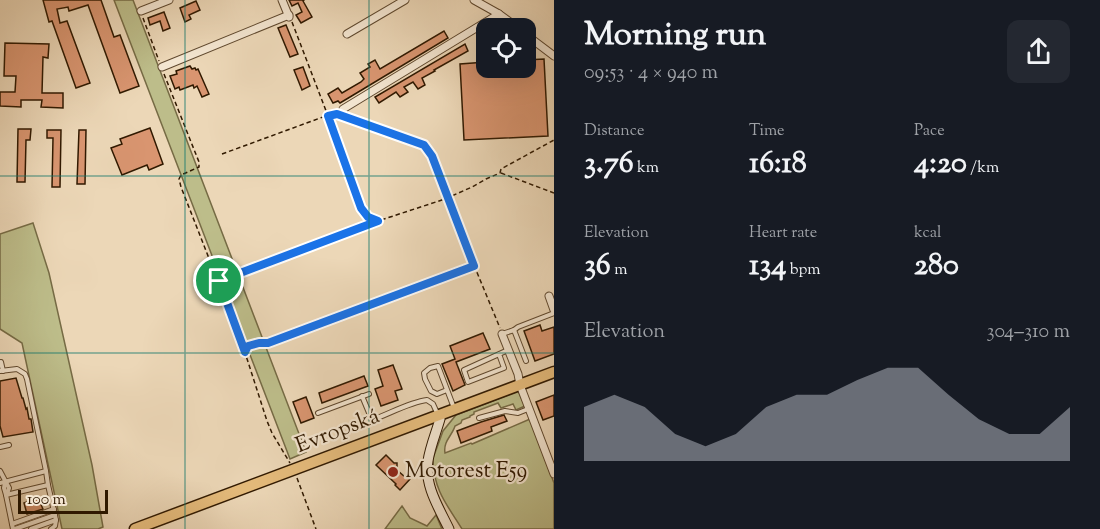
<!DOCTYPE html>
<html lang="en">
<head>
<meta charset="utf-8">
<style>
  body { margin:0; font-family:"Sorts Mill Goudy",serif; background:#242831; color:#f1f3f6; height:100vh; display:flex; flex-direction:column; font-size:22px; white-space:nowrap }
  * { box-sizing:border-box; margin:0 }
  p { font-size:20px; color:#9ea1a6 }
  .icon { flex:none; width:33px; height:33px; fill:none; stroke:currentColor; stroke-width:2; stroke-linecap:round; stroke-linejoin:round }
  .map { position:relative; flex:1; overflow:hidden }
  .details { display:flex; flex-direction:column; background:#171b24; width:546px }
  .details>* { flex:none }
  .tools { position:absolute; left:476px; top:18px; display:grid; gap:12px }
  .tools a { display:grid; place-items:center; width:60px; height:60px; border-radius:12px; background:#171b24; box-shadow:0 6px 24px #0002; font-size:30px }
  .scale { position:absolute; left:18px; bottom:15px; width:90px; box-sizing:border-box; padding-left:6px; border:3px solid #301900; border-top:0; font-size:16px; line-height:21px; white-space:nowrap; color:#301900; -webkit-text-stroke:4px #f3e5d0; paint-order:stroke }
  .pin { position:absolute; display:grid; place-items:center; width:51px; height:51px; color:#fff; margin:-26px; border:3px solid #fff; border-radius:50%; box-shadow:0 2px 6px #0007 }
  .round { display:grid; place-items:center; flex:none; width:63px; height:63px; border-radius:12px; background:#242831 }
  .summary { display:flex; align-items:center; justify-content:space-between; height:102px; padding:0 30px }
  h1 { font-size:33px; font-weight:700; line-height:45px }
  .stats { display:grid; grid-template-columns:repeat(3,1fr); gap:9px; height:102px; padding:6px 30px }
  .stats div { display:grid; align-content:center }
  .stats b { font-size:30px; font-weight:700 }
  .stats small { font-size:16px; font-weight:400 }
  .stats p { font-size:16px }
  .chart { height:168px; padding:12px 30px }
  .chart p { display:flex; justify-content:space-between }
  .chart svg { width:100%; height:108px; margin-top:6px; fill:#8c9099; opacity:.7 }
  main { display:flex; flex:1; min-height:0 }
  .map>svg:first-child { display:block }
  .green { fill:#bdbd8a; stroke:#766b45; stroke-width:1.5 }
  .building { fill:#d99570; stroke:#301900; stroke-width:1.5 }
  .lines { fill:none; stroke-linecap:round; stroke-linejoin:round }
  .lane-casing { stroke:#5f482e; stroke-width:6 }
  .street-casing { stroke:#5f482e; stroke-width:9 }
  .secondary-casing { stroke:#301900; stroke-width:11 }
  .primary-casing { stroke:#301900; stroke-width:13 }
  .path { stroke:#301900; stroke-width:1.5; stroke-dasharray:4.5 3; stroke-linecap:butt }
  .lane { stroke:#f3e5d0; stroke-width:4 }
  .street { stroke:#f3e5d0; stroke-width:7 }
  .secondary { stroke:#f3e5d0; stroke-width:9 }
  .primary { stroke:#e6bc7c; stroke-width:10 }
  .route-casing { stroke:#fff; stroke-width:12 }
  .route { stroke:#1a73e8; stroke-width:8 }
  .grid { fill:none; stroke:#0f766e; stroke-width:1.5; stroke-opacity:0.55 }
  .poi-dot { fill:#8f2418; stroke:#f3e5d0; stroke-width:2 }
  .labels { text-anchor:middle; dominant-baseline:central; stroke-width:4.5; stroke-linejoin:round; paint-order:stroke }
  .street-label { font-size:22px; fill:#301900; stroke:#f3e5d0 }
  .poi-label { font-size:22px; fill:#301900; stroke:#f3e5d0; text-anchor:start }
</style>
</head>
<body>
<main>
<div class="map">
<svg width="554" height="529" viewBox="0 0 554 529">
  <rect width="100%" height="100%" fill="#ecd7b7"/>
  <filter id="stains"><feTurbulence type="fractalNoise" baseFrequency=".00333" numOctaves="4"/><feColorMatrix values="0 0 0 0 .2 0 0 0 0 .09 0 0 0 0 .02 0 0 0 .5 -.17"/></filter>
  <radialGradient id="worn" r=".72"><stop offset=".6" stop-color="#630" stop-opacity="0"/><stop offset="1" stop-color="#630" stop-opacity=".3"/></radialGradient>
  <!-- green -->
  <g class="green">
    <path d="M114,0H133L306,452L290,459Z"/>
    <path d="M33,223L49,273L92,465L103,527L98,529H62L22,343L0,329V234Z"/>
    <path d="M518,391L525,406L516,410L513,404L501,408L498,403L474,412V414L470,416V417L462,420L461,423L455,426C452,436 443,441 445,453L471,443L472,444L530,419L554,483V529H462C448,506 434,491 433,461H432L443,431L456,415Z"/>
    <path d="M402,506L410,518L427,526L436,515L442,529H385Z"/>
  </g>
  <!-- building -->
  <g class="building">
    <path d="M43,0H101L114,37L120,35L139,86L120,93L88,5L69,11L68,7L57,9L60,23L67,21L90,83L76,88L52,21L49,22Z"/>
    <path d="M289,0H304L303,1L312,17L301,23L296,15L302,12L298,3L292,6Z"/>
    <path d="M196,1L200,10L189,15L191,19L185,22L180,8Z"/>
    <path d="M164,12L170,28L163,31L160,21L150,25L148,18Z"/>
    <path d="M286,25L298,54L290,57L278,28Z"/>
    <path d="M444,31L448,38L350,97L340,103L338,101L333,103L328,94L338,88L342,93L361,82L364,79L360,73L370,67L368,64L375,60L380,69Z"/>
    <path d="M5,43L49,44L48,58L43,57L42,93H63V108L41,107L42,100H21V107L0,106V92H15L16,76H4Z"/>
    <path d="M465,44L468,51L434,70L435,71L422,78L425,85L418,89L413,82L404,87L408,92L400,97L396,92L379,103L375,97Z"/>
    <path d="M544,59L548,136L464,140L460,64L486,62V68H525V60Z"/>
    <path d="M190,66L192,69L195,68L196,70L198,69L209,94L202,97L197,86L194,88L193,85L180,90L179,87L175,89L170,76L177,74L176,71Z"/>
    <path d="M303,67L310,86L302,90L294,70Z"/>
    <path d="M150,128L163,164L149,170L147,165L122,175L111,148L122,144L120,139Z"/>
    <path d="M18,129H31L30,140H26L25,182H17Z"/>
    <path d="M47,130H61L60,187H52L53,138H47Z"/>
    <path d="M79,130H86L85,184H77Z"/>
    <path d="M540,325L542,331L554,327V354L535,361L524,331Z"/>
    <path d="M483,333L490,349L456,362L465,385L453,391L442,364L455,359L450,346Z"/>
    <path d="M393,365L402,389L395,391L398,400L381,406L375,389L383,386L378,370Z"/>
    <path d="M364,376L368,386L322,403L319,393Z"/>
    <path d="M16,378L22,398H23L26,409L27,408L29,419H31L33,432L3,437L0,426V381Z"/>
    <path d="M554,395V416L543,420L536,402Z"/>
    <path d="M306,397L314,418L301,423L293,402Z"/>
    <path d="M504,415L507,421L491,427L492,431L461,443L457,431L481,422Z"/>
    <path d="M386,455L394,463H397V470L405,477L406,476L410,479L400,490L395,485L396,484L376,465Z"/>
    <path d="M38,498L43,509L27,514L24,503Z"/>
  </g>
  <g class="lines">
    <!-- lane casing -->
    <g class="lane-casing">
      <g id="lane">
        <path d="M514,330L518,327L554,313"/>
        <path d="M502,334L514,330L526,361"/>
        <path d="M499,354L504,368L468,382L464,370L508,350"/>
        <path d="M1,362L3,371"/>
        <path d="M0,371L17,369L25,374L27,379L46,471L0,483"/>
        <path d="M447,390L437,394L431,391L425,379L424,373L430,368L438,366L454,408"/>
        <path d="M362,396L372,420C389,414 410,402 427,400L433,404L438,415"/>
        <path d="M318,413L369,394"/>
        <path d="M479,418L505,411L518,413L528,409"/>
        <path d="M0,447L9,445"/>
        <path d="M0,471L9,488L7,494"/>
        <path d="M46,471L48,485"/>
        <path d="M5,482L4,488L6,495L13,529"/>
        <path d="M6,495L48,485L56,520L31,529"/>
        <path d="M12,524L54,509"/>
        <path d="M15,529L55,515"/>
        <path d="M51,529L55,526L56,520"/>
      </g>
    </g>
    <!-- street casing -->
    <g class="street-casing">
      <g id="street">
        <path d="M282,0L289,17"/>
        <path d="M474,0L499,14L518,28"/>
        <path d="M141,11L169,0"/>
        <path d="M347,34L405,0"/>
        <path d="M525,34L554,56"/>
        <path d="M162,67L289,15"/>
        <path d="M343,109L499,14"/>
        <path d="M549,296L554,310"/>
        <path d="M502,334L518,374L520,385L554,474"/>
      </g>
    </g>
    <!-- secondary casing -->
    <g class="secondary-casing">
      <path id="secondary" d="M438,415L440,419C436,433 430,447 428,461C424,485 439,508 449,529"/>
    </g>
    <!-- primary casing -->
    <g class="primary-casing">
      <path id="primary" d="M135,529L554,372"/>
    </g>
    <!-- path -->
    <g class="path">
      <path d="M143,18L159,61"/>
      <path d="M292,22L328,116L361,209L368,217L378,221"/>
      <path d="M164,74L199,162V167L181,175L179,179L181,187L241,340L267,421L272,433L290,463"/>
      <path d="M222,154L323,117L337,114L424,145L432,156L476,270L500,328"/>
      <path d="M501,173L554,193"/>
      <path d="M220,281L378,221L445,199L472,187L486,179L500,173L501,169L554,140"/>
      <path d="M245,352L248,346L259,343H268L473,266"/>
      <path d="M297,478L316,529"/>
    </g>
    <!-- lane -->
    <use href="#lane" class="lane"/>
    <!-- street -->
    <use href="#street" class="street"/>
    <!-- secondary -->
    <use href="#secondary" class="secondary"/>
    <!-- primary -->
    <use href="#primary" class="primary"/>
  </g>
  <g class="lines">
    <!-- route casing -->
    <g class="route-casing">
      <path id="route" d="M337,114L424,145L432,156L474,266L268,343H259L248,346L245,352L219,281L378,221L368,217L361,208L328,116Z"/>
    </g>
    <!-- route -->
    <use href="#route" class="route"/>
  </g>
  <!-- grid -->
  <path class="grid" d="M185,0V529M369,0V529M0,176H554M0,353H554"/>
  <!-- markers -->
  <circle class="poi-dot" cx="393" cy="472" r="6"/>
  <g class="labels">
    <!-- street labels -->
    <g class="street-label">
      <text transform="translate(338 432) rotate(-21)">Evropská</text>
    </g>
    <!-- poi labels -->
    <g class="poi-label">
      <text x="405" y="472">Motorest E59</text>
    </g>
  </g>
  <rect width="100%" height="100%" filter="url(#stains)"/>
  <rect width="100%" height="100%" fill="url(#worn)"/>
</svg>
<div class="tools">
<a><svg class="icon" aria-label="locate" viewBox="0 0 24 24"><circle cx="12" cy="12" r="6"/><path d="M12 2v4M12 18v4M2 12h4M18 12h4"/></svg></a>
</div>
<div class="scale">100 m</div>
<div class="pin" style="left:219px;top:281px;background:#1e9e55"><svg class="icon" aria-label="arrive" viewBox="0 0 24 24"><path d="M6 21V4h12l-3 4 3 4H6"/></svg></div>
</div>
<section class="details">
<div class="summary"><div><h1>Morning run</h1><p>09:53 · 4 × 940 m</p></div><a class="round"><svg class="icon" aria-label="share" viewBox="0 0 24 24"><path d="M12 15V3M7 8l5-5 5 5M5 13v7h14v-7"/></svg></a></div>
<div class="stats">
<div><p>Distance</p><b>3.76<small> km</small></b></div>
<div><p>Time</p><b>16:18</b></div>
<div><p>Pace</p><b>4:20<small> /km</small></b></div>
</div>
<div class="stats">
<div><p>Elevation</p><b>36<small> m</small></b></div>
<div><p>Heart rate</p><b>134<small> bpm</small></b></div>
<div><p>kcal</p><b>280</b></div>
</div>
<div class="chart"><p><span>Elevation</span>304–310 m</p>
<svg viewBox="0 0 160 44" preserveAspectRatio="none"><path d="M0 44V22L10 17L20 22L30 33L40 38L50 33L60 22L70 17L80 17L90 11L100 6L110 6L120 17L130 27L140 33L150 33L160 22V44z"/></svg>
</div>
</section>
</main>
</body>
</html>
